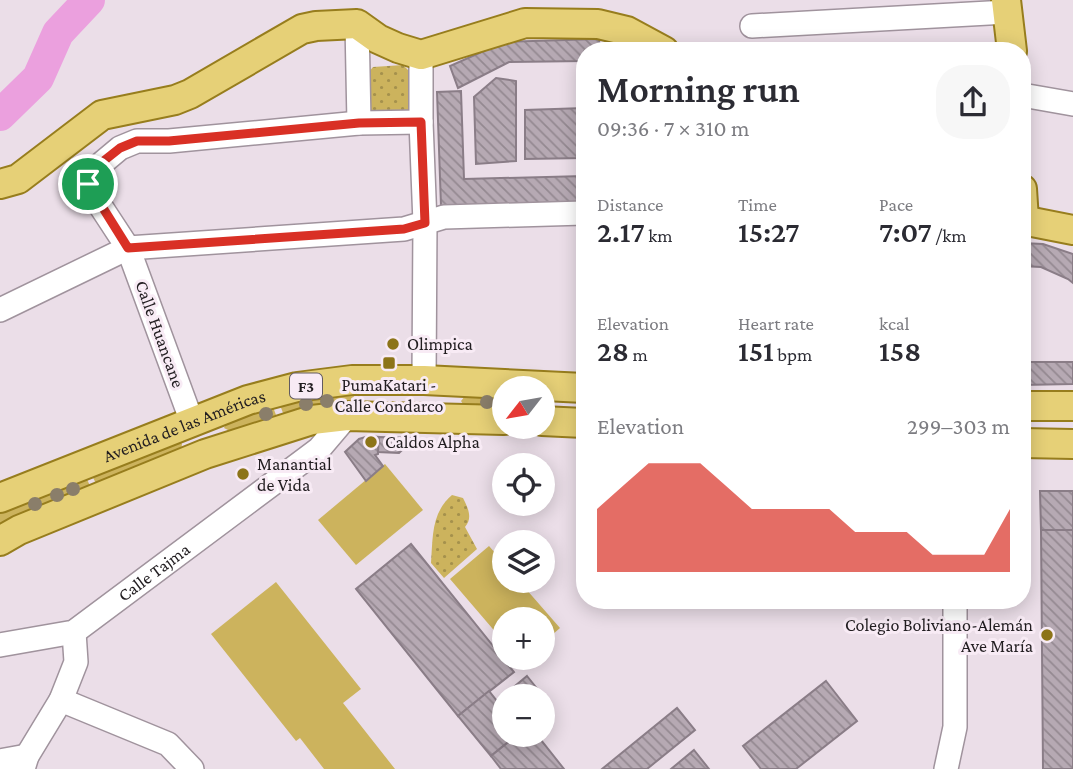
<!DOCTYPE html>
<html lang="en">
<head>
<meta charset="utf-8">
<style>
  body { margin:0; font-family:"Crimson Pro",serif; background:#f7f7f7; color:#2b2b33; height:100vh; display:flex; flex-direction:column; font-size:26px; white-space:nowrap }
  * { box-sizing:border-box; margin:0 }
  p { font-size:23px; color:#7c7c81 }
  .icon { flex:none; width:38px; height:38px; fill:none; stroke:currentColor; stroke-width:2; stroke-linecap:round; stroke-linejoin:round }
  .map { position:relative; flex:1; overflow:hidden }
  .side { position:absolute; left:576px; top:42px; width:455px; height:567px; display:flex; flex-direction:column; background:#fff; border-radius:28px; box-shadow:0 4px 18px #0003 }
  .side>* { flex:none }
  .needle { width:46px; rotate:239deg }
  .buttons { position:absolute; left:492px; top:376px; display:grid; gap:14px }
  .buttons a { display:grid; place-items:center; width:63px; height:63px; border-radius:50%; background:#fff; box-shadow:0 4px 18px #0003; font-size:35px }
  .pin { position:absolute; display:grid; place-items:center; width:60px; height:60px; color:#fff; margin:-30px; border:4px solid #fff; border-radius:50%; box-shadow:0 2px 7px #0007 }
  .round { display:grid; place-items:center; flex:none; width:74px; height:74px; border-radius:28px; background:#f7f7f7 }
  .head { display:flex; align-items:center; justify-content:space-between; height:119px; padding:0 21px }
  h1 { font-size:38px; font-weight:600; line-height:52px }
  .stats { display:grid; grid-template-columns:repeat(3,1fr); gap:10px; height:119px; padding:7px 21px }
  .stats div { display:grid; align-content:center }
  .stats b { font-size:30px; font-weight:600 }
  .stats small { font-size:19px; font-weight:400 }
  .stats p { font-size:19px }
  .chart { height:196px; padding:14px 21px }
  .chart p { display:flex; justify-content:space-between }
  .chart svg { width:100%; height:126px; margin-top:7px; fill:#d93025; opacity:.7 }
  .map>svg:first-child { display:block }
  .green { fill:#ccb35d }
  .park { fill:url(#park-dots) }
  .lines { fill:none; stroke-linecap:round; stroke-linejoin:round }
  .river { stroke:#eba0de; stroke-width:32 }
  .building { fill:url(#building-back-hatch); stroke:#8a7d87; stroke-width:2 }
  .minor-casing { stroke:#a0939d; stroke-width:26 }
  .major-casing { stroke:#977d1d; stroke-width:32 }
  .minor { stroke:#fff; stroke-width:23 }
  .major { stroke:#e6d077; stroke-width:28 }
  .tree { fill:#8a7e6a }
  .route-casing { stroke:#fff; stroke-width:14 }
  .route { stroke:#d93025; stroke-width:9 }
  .poi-dot { fill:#8c7418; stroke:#f8ebf5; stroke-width:2.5 }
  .labels { text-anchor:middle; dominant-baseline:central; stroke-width:6; stroke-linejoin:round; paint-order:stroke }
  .shield { fill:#f8ebf5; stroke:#625b60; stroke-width:2 }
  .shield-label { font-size:16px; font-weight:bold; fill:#211d20 }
  .street-label { font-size:18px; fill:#211d20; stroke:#f8ebf5 }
  .poi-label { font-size:18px; fill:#211d20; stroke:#f8ebf5; text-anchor:start }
</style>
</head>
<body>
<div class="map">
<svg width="1073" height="769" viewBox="0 0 1073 769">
  <defs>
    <pattern id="park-dots" width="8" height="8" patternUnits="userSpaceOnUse" patternTransform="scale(1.75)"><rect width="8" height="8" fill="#ccb35d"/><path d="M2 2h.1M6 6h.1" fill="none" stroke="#a5914c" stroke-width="1.8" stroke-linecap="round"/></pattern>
    <pattern id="building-back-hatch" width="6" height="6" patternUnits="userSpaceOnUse" patternTransform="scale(1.75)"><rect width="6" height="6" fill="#b6a9b3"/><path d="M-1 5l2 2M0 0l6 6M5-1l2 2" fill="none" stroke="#948991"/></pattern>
  </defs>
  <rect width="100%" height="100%" fill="#ebdee8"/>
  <!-- green -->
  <g class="green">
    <path d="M351,393L355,398L352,403L283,413L280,405Z"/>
    <path d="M465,396L504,398V409L465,407L461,401Z"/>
    <path d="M273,407L276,415L230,431L224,428L227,422Z"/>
    <path d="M180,441L182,444L181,450L96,484L92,475Z"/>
    <path d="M385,464L423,510L356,565L318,520Z"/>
    <path d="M86,477L90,486L0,524V513Z"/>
    <path d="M489,546L504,563V581H519L560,628L543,643L542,620H504V642L450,579Z"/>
    <path d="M276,582L361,689L343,703L395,769H324L300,738L296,741L211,634Z"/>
  </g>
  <!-- park -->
  <g class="park">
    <path d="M403,65L408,70L411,107L407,112L376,115L370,110L368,73L373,67Z"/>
    <path d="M452,495L463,498C468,508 473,518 465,527L477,549L444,578L431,563C433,537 431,513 452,495Z"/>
  </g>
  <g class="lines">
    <!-- river -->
    <path class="river" d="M0,115L38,78L58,33L89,0"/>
  </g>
  <!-- building -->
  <g class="building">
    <path d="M599,39L600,51H584V61L509,62L458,88L450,66L504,42Z"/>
    <path d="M496,78L516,81V161L476,164L474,97Z"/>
    <path d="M461,91L464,179L584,176V203L441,206L437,92Z"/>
    <path d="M584,108V158L525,159V110Z"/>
    <path d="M1022,243L1043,244L1073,254V283L1068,279L1041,267L1022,266Z"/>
    <path d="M1022,355H1025V362H1073V384L1022,385Z"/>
    <path d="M369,436L379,437L378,454L375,455L383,466L366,481L345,452L359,439Z"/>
    <path d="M379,437L415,438L399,453L378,452Z"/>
    <path d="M1040,491H1073V530H1041Z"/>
    <path d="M1041,530H1073V769H1043Z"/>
    <path d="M411,544L514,672L458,716L356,589Z"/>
    <path d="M527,676L539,691L533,696H504V735H517L491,756L458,716L489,691L497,701Z"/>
    <path d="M826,681L857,721L796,769H761L743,746Z"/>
    <path d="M677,708L695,730L647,769H602Z"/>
    <path d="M517,735H537L564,769H501L491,756Z"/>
    <path d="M694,750L709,769H671Z"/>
  </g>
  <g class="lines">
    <!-- minor casing -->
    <g class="minor-casing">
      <g id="minor">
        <path d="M357,24L359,123"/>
        <path d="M752,26L1007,12"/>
        <path d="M421,55V122L425,223L424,380"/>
        <path d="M1022,95L1073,104"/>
        <path d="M0,310L128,248L404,229L444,217L584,213"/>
        <path d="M192,422L128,248L92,193L88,184L89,174L120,148L137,141H169L359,123L421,122"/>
        <path id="s1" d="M0,645L74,632L319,449L347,416"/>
        <path d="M61,700L168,744L192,769"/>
        <path d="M0,761L27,756"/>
        <path d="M23,769L27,756L61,700L76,662L74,632"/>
        <path d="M946,769L955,727V600"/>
      </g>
    </g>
    <!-- major casing -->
    <g class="major-casing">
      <g id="major">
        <path d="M1006,0L1012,51"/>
        <path d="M0,184L18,179L102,115L175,100L190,94L302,29L316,26L357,24L378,39L398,48L421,55L525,23L598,24L627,31L664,51"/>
        <path d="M1022,189L1024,220"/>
        <path d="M1022,220L1073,230"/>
        <path d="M1022,406H1073"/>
        <path d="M542,421L584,423"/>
        <path d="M1022,443L1073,444"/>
        <path id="s2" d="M0,498L248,400L297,387L352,380H424L584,388"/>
        <path d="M0,541L19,530L205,454L312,420L347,416L504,420"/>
      </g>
    </g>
    <!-- minor -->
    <use href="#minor" class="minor"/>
    <!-- major -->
    <use href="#major" class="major"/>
  </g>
  <!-- trees -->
  <g class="tree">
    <circle cx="327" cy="401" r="7"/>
    <circle cx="487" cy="402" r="7"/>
    <circle cx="306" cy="404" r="7"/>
    <circle cx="266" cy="414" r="7"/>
    <circle cx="73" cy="489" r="7"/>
    <circle cx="57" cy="495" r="7"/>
    <circle cx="35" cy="504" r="7"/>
  </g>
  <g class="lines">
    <!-- route casing -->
    <g class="route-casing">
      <path id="route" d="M421,122L425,223L404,229L128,248L88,184L89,174L96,167L120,148L137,141H169L359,123Z"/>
    </g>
    <!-- route -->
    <use href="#route" class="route"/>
  </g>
  <!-- markers -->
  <g class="poi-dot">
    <circle cx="393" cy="344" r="7"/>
    <rect x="382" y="356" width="14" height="14" rx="3.5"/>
    <circle cx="371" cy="442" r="7"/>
    <circle cx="243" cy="474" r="7"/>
    <circle cx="1047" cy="635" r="7"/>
  </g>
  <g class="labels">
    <!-- shield labels -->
    <rect class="shield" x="290" y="373.5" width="32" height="25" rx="5"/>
    <g class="shield-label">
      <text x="306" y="386">F3</text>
    </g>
    <!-- street labels -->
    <g class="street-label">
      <text transform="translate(160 334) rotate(70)">Calle Huancane</text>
      <text stroke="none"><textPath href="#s2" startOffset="198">Avenida de las Américas</textPath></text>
      <text stroke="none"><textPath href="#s1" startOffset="175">Calle Tajma</textPath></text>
    </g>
    <!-- poi labels -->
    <g class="poi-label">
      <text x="407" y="344">Olimpica</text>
      <text x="389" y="385" text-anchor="middle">PumaKatari -<tspan x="389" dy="21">Calle Condarco</tspan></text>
      <text x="385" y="442">Caldos Alpha</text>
      <text x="257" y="464">Manantial<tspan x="257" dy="21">de Vida</tspan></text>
      <text x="1033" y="625" text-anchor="end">Colegio Boliviano-Alemán<tspan x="1033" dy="21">Ave María</tspan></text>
    </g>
  </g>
</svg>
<div class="buttons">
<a><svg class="needle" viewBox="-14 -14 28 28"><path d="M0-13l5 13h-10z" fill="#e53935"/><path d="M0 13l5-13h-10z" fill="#7c7c81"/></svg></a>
<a><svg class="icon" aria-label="locate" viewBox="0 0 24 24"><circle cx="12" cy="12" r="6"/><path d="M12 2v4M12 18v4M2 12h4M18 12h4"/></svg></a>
<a><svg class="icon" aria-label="layers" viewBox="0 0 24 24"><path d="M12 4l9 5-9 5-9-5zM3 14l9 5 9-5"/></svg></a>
<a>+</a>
<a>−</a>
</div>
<div class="pin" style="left:88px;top:184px;background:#1e9e55"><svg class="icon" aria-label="arrive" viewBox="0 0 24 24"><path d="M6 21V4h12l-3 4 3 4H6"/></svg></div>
<section class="side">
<div class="head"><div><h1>Morning run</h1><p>09:36 · 7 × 310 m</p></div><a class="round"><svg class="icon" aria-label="share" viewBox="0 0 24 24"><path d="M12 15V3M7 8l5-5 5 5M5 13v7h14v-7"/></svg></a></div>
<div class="stats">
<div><p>Distance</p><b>2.17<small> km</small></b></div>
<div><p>Time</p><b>15:27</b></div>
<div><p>Pace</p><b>7:07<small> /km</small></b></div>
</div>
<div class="stats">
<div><p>Elevation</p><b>28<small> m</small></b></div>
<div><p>Heart rate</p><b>151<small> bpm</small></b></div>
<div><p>kcal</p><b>158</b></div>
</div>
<div class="chart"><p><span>Elevation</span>299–303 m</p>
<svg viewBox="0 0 160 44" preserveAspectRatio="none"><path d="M0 44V22L10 14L20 6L30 6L40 6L50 14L60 22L70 22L80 22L90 22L100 30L110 30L120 30L130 38L140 38L150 38L160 22V44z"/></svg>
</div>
</section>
</div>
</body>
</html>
